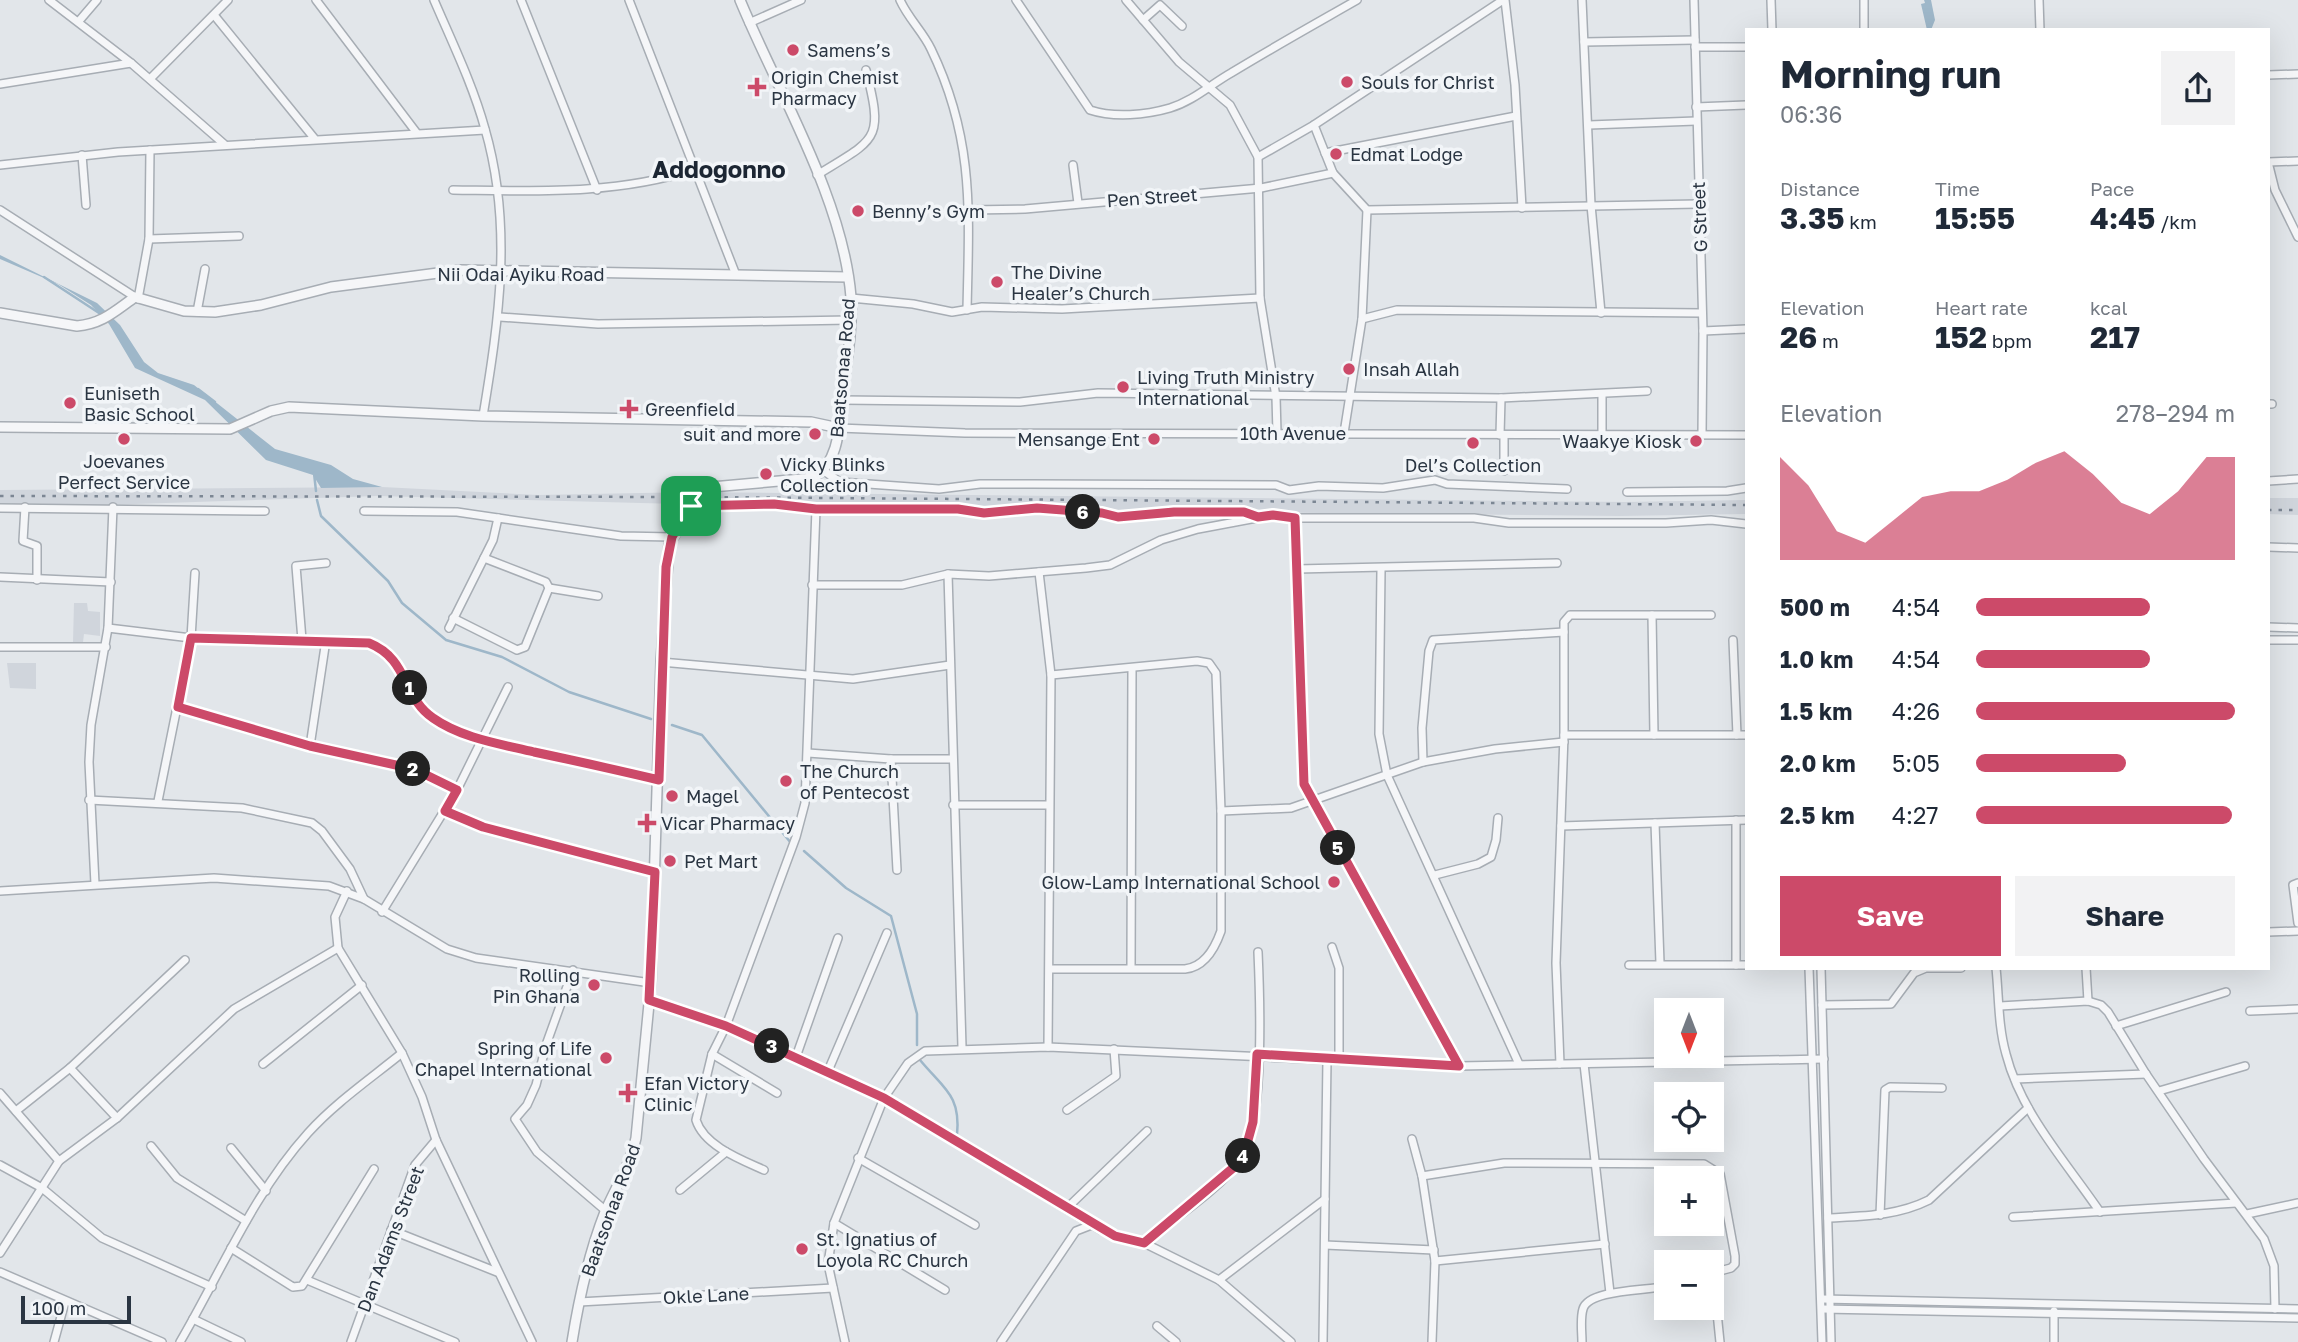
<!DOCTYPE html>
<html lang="en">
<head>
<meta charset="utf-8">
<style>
  body { margin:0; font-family:"Golos Text",sans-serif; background:#f2f2f3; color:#1f2937; height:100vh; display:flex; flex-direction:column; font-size:26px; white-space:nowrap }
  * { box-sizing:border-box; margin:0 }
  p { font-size:23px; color:#747a83 }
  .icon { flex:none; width:38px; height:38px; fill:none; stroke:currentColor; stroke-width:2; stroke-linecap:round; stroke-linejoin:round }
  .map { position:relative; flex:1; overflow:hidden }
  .sheet { position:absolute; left:1745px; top:28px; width:525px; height:942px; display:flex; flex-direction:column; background:#fff; border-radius:0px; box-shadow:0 7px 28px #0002 }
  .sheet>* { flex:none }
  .needle { width:46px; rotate:180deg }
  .controls { position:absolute; left:1654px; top:998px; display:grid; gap:14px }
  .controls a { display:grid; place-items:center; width:70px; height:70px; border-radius:0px; background:#fff; box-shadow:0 7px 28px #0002; font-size:35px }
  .scale { position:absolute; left:21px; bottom:18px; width:110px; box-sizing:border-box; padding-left:7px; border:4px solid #2a3542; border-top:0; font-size:19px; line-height:24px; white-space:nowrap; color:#2a3542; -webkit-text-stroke:5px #f2f5f8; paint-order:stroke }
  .pin { position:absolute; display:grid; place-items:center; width:60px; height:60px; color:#fff; margin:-30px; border-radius:14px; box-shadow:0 4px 10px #0006 }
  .km { position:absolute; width:35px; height:35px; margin:-18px; border-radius:50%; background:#222; color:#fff; font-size:19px; line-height:35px; text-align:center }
  .round { display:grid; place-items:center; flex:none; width:74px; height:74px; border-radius:0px; background:#f2f2f3 }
  .headline { display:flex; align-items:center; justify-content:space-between; height:119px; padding:0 35px }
  h1 { font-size:38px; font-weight:700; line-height:52px }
  .stats { display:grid; grid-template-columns:repeat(3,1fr); gap:10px; height:119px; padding:7px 35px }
  .stats div { display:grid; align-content:center }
  .stats b { font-size:30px; font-weight:700 }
  .stats small { font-size:19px; font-weight:400 }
  .stats p { font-size:19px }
  .chart { height:196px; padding:14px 35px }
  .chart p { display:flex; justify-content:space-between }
  .chart svg { width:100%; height:126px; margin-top:7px; fill:#cc4a69; opacity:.7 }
  .cta { display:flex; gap:14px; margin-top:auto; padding:14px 35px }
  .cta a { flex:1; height:80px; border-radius:0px; background:#cc4a69; color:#fff; font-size:28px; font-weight:700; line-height:80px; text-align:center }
  .cta a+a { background:#f2f2f3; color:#1f2937 }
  ul { padding:0 35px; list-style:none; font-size:23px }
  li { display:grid; grid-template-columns:112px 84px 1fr; align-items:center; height:52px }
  li i { height:18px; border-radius:9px; background:#cc4a69 }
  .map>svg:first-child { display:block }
  .built { fill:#d0d5dc }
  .water { fill:#9eb7c9 }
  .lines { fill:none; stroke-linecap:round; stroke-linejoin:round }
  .stream { stroke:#9eb7c9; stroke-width:2.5 }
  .minor-casing { stroke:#a7adb4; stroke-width:10 }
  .tertiary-casing { stroke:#a7adb4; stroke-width:12 }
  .minor { stroke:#f5f6f8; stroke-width:7 }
  .tertiary { stroke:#f5f6f8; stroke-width:9 }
  .rail { stroke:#7c8794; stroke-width:2.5; stroke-dasharray:3.5 7; stroke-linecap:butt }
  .route-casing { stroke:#fff; stroke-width:14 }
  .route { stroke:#cc4a69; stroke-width:9 }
  .poi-dot { fill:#cc4a69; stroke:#f2f5f8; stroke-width:2.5 }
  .labels { text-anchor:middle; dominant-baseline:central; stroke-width:7; stroke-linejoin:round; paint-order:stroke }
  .poi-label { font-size:18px; fill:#2a3542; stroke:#f2f5f8; text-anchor:start }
  .street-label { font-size:18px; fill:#2a3542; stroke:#f2f5f8 }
  .district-label { font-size:24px; font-weight:bold; fill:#1c2633; stroke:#f2f5f8 }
</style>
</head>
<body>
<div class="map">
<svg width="2298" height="1342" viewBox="0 0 2298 1342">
  <rect width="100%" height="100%" fill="#e2e6ea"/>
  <!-- built -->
  <g class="built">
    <path d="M382,487L538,495L694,492L1625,502L1746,500V514L1620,516L826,508L378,496L105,505L0,504V490Z"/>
    <path d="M2268,498H2298V515L2268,514Z"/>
    <path d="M74,603H87L88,611L100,612V636L84,634L83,642H73Z"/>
    <path d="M7,663H36V689L10,688Z"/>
  </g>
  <!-- water -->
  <g class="water">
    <path d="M1924,0H1931L1935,20L1931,30H1927L1921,4L1925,3Z"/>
    <path d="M0,255L97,303L120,325L144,362L158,373L194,385L275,449L331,465L353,479L382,487L321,488L313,475L266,460L205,400L135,368L109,324L91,305L58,284L0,259Z"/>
  </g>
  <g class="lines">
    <!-- stream -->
    <g class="stream">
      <path d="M44,277L99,313"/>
      <path d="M198,389L215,402"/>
      <path d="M314,473L316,491"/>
      <path d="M317,500L321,516L388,581L402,603L446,640L502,657L569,692L651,719"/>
      <path d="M672,725L702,735L791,843"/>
      <path d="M804,851L846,888L891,916L917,1014V1045"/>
      <path d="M920,1060C944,1089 961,1095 957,1135"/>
    </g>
    <!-- minor casing -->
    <g class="minor-casing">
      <g id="minor">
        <path d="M49,0L131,63L224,144"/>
        <path d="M316,0L416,132"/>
        <path d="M434,0C452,42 473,85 485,129C513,226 499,319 483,416"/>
        <path d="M521,0L597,190"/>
        <path d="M629,0L736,275"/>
        <path d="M900,0C908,18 923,32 931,49C975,140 969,213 967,310"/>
        <path d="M1016,0L1090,110C1114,118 1146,115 1170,108C1193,101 1210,85 1231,73C1272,48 1315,24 1357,0"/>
        <path d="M1126,0L1179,62L1230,105L1258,157L1260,298L1276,397L1277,433"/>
        <path d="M1505,0L1515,85L1522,208"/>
        <path d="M1582,0L1591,205L1601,313"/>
        <path d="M1694,0L1703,331L1702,434"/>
        <path d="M1771,0L1772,30"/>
        <path d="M1864,0V30"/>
        <path d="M2039,0L2040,30"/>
        <path d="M214,15L314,138"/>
        <path d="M1143,20L1160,5L1182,26"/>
        <path d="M79,21L97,0"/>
        <path d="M749,23L801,0"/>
        <path d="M1584,42L1695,40"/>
        <path d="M1695,47H1746"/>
        <path d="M2268,75L2298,74"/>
        <path d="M150,79L228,0"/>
        <path d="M0,84L131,63"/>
        <path d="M1696,107L1746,105"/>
        <path d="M1314,125L1333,173L1367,210L1698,204"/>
        <path d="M1589,125L1696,121"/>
        <path d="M1325,153L1516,116"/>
        <path d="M82,155L86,205"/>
        <path d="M1258,157L1314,125L1503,0"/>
        <path d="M2268,162L2275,190L2298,237"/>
        <path d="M2268,162L2298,161"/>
        <path d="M0,165L118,152L485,130"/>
        <path d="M1073,165L1078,203"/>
        <path d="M817,175C877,138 884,141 866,70"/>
        <path d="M453,190C536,191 616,195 696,169"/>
        <path d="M0,210L135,297"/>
        <path d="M970,210L1025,209L1261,188L1333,173"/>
        <path d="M149,239L239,236"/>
        <path d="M851,298L913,304L952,312L982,307L1062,309L1260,298"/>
        <path d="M138,299L149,239L150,150"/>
        <path d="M197,312L205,269"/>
        <path d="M500,317L598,324L850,320"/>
        <path d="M1362,319L1367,210"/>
        <path d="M1703,331L1746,329"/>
        <path d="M1602,395V435"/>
        <path d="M842,400L1020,402L1098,393L1501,398L1647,391"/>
        <path d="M2268,404H2272"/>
        <path d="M839,428L965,433L1746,435"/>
        <path d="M1344,433L1362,319L1397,310L1702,313"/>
        <path d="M1500,435L1501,398"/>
        <path d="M824,471L840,482L939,489L980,484H1033L1276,485L1289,490L1319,486L1383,488L1435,480L1447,484L1567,489"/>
        <path d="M1504,471V435"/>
        <path d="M2268,481L2298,479"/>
        <path d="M1627,492L1727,491L1746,488"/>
        <path d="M25,507L23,541L37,546V580"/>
        <path d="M691,507L774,504L816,509H959L984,513L1036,508L1102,513L1118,517L1173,512H1244L1257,517"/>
        <path d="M0,508L265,511"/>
        <path d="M364,511L457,512L498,518"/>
        <path d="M1295,518L1304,784L1459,1066"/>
        <path d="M2268,547L2298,548"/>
        <path d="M1297,569L1557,563"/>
        <path d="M1381,570L1379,734L1387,775L1519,1064"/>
        <path d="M1039,572L1051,675L1048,1047"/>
        <path d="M948,574L962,1047"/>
        <path d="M0,577L111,582"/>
        <path d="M812,585H902L948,574L989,576L1086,568L1110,565L1161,540L1198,529L1273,515L1295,518H1474L1509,523H1666L1711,520L1746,524"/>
        <path d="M549,588L598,596"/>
        <path d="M1652,615L1654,735"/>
        <path d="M453,618L517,650L525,647L549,588L546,582L484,558"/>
        <path d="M2268,627L2298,628"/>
        <path d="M108,628L191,638L369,644C409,659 402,697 433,718C463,739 504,745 539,753C579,762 619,771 659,780"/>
        <path d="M449,628L493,540L498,518L621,536L672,537"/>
        <path d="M302,640L296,566L326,563"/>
        <path d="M1733,640L1737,735"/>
        <path d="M2268,640H2298"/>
        <path d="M0,647H106"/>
        <path d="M661,662L853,679L950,665"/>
        <path d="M179,707L310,746L414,769L457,790"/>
        <path d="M1564,735H1746"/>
        <path d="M310,746L326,640"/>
        <path d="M808,753L891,759H952"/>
        <path d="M891,759L897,870"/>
        <path d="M1423,762L1422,728L1429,651L1433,640L1564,632"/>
        <path d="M89,800L242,808L312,823L322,831L350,869L364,899"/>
        <path d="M158,801L191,638L195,573"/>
        <path d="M953,805H1049"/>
        <path d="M445,811L483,827L655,872"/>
        <path d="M1221,811L1291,808L1423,762L1495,749L1564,742"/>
        <path d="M1736,820V965"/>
        <path d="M1655,823L1660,963"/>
        <path d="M1561,826L1746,820"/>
        <path d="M1435,875L1478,864L1491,857L1496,840L1498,818"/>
        <path d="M2298,883L2293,885L2298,923"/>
        <path d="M95,884L89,762L91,725L108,628L113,507"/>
        <path d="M0,891L214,878L329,886L364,899L447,949L476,958L651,983"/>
        <path d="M347,891L335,917L338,948L402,1053L422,1097L436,1140L532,1342"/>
        <path d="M382,912L457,790L508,687"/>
        <path d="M2268,932L2298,931"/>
        <path d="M1332,947L1339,968V1061"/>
        <path d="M1629,965H1746"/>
        <path d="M1131,968L1132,669"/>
        <path d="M1809,968L1822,1342"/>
        <path d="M1821,968L1831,1342"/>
        <path d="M1996,968C1999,996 1998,1026 2006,1054C2021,1113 2066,1162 2100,1212"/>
        <path d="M2086,968L2088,1001"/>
        <path d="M1051,969H1185C1205,967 1215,948 1221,931V811L1216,673L1209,663L1197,661L1051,675"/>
        <path d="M573,970L546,1045L536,1085L527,1105L515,1119L537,1152L606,1211"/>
        <path d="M649,1000L726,1026L828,1071L884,1098L1101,1230L1144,1243C1175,1217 1217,1192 1241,1159C1265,1124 1260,997 1258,952"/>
        <path d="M1822,1005L1891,1004L1914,973L1926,968H1961"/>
        <path d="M2000,1006L2088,1001L2101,1005L2108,1012L2146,1074L2204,1159L2264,1239L2274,1266L2275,1309"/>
        <path d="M2250,1011L2298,1009"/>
        <path d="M2116,1026L2226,992"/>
        <path d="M712,1054L777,1093"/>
        <path d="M796,1057L838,938"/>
        <path d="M263,1064L362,985"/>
        <path d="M1560,1064L1556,963L1564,735V622L1570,615H1711"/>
        <path d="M1584,1064L1610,1293"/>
        <path d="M70,1068L117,1118"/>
        <path d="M828,1071L887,933"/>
        <path d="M2015,1079L2146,1074"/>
        <path d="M2159,1091L2245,1066"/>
        <path d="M0,1093L59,1161"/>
        <path d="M1067,1110L1116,1076L1114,1049"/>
        <path d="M16,1111L70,1068L185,960"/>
        <path d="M1412,1139L1422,1176L1435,1261L1432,1342"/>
        <path d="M151,1146L177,1178L246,1221"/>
        <path d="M231,1148L266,1191"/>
        <path d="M858,1158L975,1225"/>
        <path d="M0,1165L42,1188L102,1238L212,1287"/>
        <path d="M764,1170C742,1160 704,1146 696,1120L712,1054L726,1026L796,837L805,803L816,509"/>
        <path d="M1422,1176L1504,1163L1704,1164L1720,1174L1735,1256V1264L1731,1268L1712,1273"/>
        <path d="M680,1190L726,1152"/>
        <path d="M1067,1208L1147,1131"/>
        <path d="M2247,1214L2298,1203"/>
        <path d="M1880,1215L1885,1090L1890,1087L1942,1088"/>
        <path d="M2013,1217L2236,1203"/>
        <path d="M1828,1218C1863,1216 1897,1216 1929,1200L2028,1108"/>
        <path d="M834,1223L945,1290"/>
        <path d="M391,1230L497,1272"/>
        <path d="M1144,1243L1219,1280L1291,1342"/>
        <path d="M1325,1245L1434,1250"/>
        <path d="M231,1248L293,1287L302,1286L374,1169"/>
        <path d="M0,1253L59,1161L117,1118L234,1009L338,948"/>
        <path d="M1435,1261L1605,1244"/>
        <path d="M0,1272L162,1342"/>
        <path d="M1713,1273L1720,1342"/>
        <path d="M307,1280L455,1342"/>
        <path d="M1219,1280L1325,1199"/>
        <path d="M1822,1299L2298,1309"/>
        <path d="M579,1302L833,1288"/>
        <path d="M1822,1309L2298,1318"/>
        <path d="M193,1319L241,1342"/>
        <path d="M1157,1326L1176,1342"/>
        <path d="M54,1342L65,1302"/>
        <path d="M180,1342C221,1272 253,1194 308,1133C335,1103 370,1079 402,1053"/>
        <path d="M351,1342L415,1165L436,1140"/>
        <path d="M845,1342L828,1264L834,1223L884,1098L908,1063L925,1051L1048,1047L1459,1066L1824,1059"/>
        <path d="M1001,1342L1076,1231L1094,1224"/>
        <path d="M1323,1342L1327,1060"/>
        <path d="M1582,1342C1582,1332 1580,1319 1583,1309C1589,1289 1648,1291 1666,1286"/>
        <path d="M2054,1342V1311"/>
      </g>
    </g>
    <!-- tertiary casing -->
    <g class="tertiary-casing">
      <g id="tertiary">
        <path d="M0,313L77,326C102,324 115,311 135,297L184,311L215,312L261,305L331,287L461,270L848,277"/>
        <path d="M0,427L230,429L271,411L289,407L483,416L811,422L839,428"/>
        <path d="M572,1342C579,1298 589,1253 605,1212C616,1187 630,1165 636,1138L651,983L661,662L669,545L691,507L712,487L813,478C840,461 839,427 842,397C846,365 853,330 851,297C843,198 778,92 740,0"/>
      </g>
    </g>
    <!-- minor -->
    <use href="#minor" class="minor"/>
    <!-- tertiary -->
    <use href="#tertiary" class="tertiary"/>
    <!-- rail -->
    <g class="rail">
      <path d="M0,496L701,497L1746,505"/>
      <path d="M2268,510H2298"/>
    </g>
  </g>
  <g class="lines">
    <!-- route casing -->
    <g class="route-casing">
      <path id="route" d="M774,504L816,509H958L984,513L1037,508L1102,513L1118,517L1174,512H1244L1258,517L1273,515L1295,518L1304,784L1459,1066L1257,1054L1253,1122L1245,1151L1233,1168L1144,1243L1115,1236L884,1098L726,1026L649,1000L655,872L483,827L445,811L457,790L414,769L310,746L178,707L191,638L369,643C409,659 402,697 433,718C461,738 501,744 534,752C576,761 617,770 659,780L666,567L672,537L691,506Z"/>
    </g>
    <!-- route -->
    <use href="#route" class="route"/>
  </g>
  <!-- markers -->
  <g class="poi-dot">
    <circle cx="793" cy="50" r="7"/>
    <circle cx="1347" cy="82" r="7"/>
    <path d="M753.5 76.5h7v7h7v7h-7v7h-7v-7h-7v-7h7z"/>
    <circle cx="1336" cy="154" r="7"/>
    <circle cx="858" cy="211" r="7"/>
    <circle cx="997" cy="282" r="7"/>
    <circle cx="1349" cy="369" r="7"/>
    <circle cx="1123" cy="387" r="7"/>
    <circle cx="70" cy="403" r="7"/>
    <path d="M625.5 398.5h7v7h7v7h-7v7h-7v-7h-7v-7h7z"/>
    <circle cx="815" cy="434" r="7"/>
    <circle cx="124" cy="439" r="7"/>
    <circle cx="1154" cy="439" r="7"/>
    <circle cx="1696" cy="441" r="7"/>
    <circle cx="1473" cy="443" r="7"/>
    <circle cx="766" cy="474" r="7"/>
    <circle cx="786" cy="781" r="7"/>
    <circle cx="672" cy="796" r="7"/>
    <path d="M643.5 812.5h7v7h7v7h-7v7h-7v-7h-7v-7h7z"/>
    <circle cx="670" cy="861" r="7"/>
    <circle cx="1334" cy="882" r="7"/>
    <circle cx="594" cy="985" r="7"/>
    <circle cx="606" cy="1058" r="7"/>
    <path d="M624.5 1082.5h7v7h7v7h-7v7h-7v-7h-7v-7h7z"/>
    <circle cx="802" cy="1249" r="7"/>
  </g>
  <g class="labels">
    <!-- poi labels -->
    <g class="poi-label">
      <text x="807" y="50">Samens’s</text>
      <text x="771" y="77">Origin Chemist<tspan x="771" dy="21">Pharmacy</tspan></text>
      <text x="1361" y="82">Souls for Christ</text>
      <text x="1350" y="154">Edmat Lodge</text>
      <text x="872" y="211">Benny’s Gym</text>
      <text x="1011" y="272">The Divine<tspan x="1011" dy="21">Healer’s Church</tspan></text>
      <text x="1363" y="369">Insah Allah</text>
      <text x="1137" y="377">Living Truth Ministry<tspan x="1137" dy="21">International</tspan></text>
      <text x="84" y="393">Euniseth<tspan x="84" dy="21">Basic School</tspan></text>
      <text x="645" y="409">Greenfield</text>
      <text x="801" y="434" text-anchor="end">suit and more</text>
      <text x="1140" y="439" text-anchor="end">Mensange Ent</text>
      <text x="1682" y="441" text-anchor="end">Waakye Kiosk</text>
      <text x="124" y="461" text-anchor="middle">Joevanes<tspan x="124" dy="21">Perfect Service</tspan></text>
      <text x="780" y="464">Vicky Blinks<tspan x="780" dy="21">Collection</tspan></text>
      <text x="1473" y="465" text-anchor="middle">Del’s Collection</text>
      <text x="800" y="771">The Church<tspan x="800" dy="21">of Pentecost</tspan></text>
      <text x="686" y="796">Magel</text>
      <text x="661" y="823">Vicar Pharmacy</text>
      <text x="684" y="861">Pet Mart</text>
      <text x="1320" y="882" text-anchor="end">Glow-Lamp International School</text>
      <text x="580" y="975" text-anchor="end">Rolling<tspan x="580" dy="21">Pin Ghana</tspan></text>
      <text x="592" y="1048" text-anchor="end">Spring of Life<tspan x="592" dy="21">Chapel International</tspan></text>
      <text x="644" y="1083">Efan Victory<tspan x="644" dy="21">Clinic</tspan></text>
      <text x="816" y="1239">St. Ignatius of<tspan x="816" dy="21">Loyola RC Church</tspan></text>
    </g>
    <!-- street labels -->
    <g class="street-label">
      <text transform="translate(1152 197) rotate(-4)">Pen Street</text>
      <text transform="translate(1699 217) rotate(-92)">G Street</text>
      <text x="521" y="274">Nii Odai Ayiku Road</text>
      <text transform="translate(842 368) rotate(-85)">Baatsonaa Road</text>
      <text x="1293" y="433">10th Avenue</text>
      <text transform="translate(610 1210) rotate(-70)">Baatsonaa Road</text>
      <text transform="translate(390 1239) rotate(-69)">Dan Adams Street</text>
      <text transform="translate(706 1295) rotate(-3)">Okle Lane</text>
    </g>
    <!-- district labels -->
    <g class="district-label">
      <text x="719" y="168">Addogonno</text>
    </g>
  </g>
</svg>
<div class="controls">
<a><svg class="needle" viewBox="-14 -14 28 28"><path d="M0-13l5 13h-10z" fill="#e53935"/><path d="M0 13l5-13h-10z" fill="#747a83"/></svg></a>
<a><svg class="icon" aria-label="locate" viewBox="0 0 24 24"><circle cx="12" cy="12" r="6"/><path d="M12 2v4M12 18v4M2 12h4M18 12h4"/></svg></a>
<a>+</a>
<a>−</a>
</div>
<div class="scale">100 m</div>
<div class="pin" style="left:691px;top:506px;background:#1e9e55"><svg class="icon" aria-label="arrive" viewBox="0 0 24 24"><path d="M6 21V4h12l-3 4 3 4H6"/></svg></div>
<b class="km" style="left:410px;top:688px">1</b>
<b class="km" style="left:413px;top:769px">2</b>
<b class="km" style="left:772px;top:1046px">3</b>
<b class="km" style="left:1243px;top:1156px">4</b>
<b class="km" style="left:1338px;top:848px">5</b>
<b class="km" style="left:1083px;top:512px">6</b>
<section class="sheet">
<div class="headline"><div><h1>Morning run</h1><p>06:36</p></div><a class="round"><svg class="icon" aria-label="share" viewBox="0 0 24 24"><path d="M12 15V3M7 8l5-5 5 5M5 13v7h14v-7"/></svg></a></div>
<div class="stats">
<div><p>Distance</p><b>3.35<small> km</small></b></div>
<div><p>Time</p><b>15:55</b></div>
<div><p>Pace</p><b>4:45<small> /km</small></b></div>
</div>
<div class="stats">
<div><p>Elevation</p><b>26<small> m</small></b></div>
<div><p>Heart rate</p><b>152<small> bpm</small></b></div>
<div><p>kcal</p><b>217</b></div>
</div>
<div class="chart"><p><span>Elevation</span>278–294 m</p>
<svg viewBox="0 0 160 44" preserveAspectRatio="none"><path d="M0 44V8L10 18L20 34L30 38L40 30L50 22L60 20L70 20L80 16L90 10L100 6L110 14L120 24L130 28L140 20L150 8L160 8V44z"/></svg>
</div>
<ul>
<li><b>500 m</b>4:54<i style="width:67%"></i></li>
<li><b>1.0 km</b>4:54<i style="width:67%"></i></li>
<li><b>1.5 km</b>4:26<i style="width:100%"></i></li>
<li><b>2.0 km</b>5:05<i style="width:58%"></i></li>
<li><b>2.5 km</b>4:27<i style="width:99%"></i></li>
</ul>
<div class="cta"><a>Save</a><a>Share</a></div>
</section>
</div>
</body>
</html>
